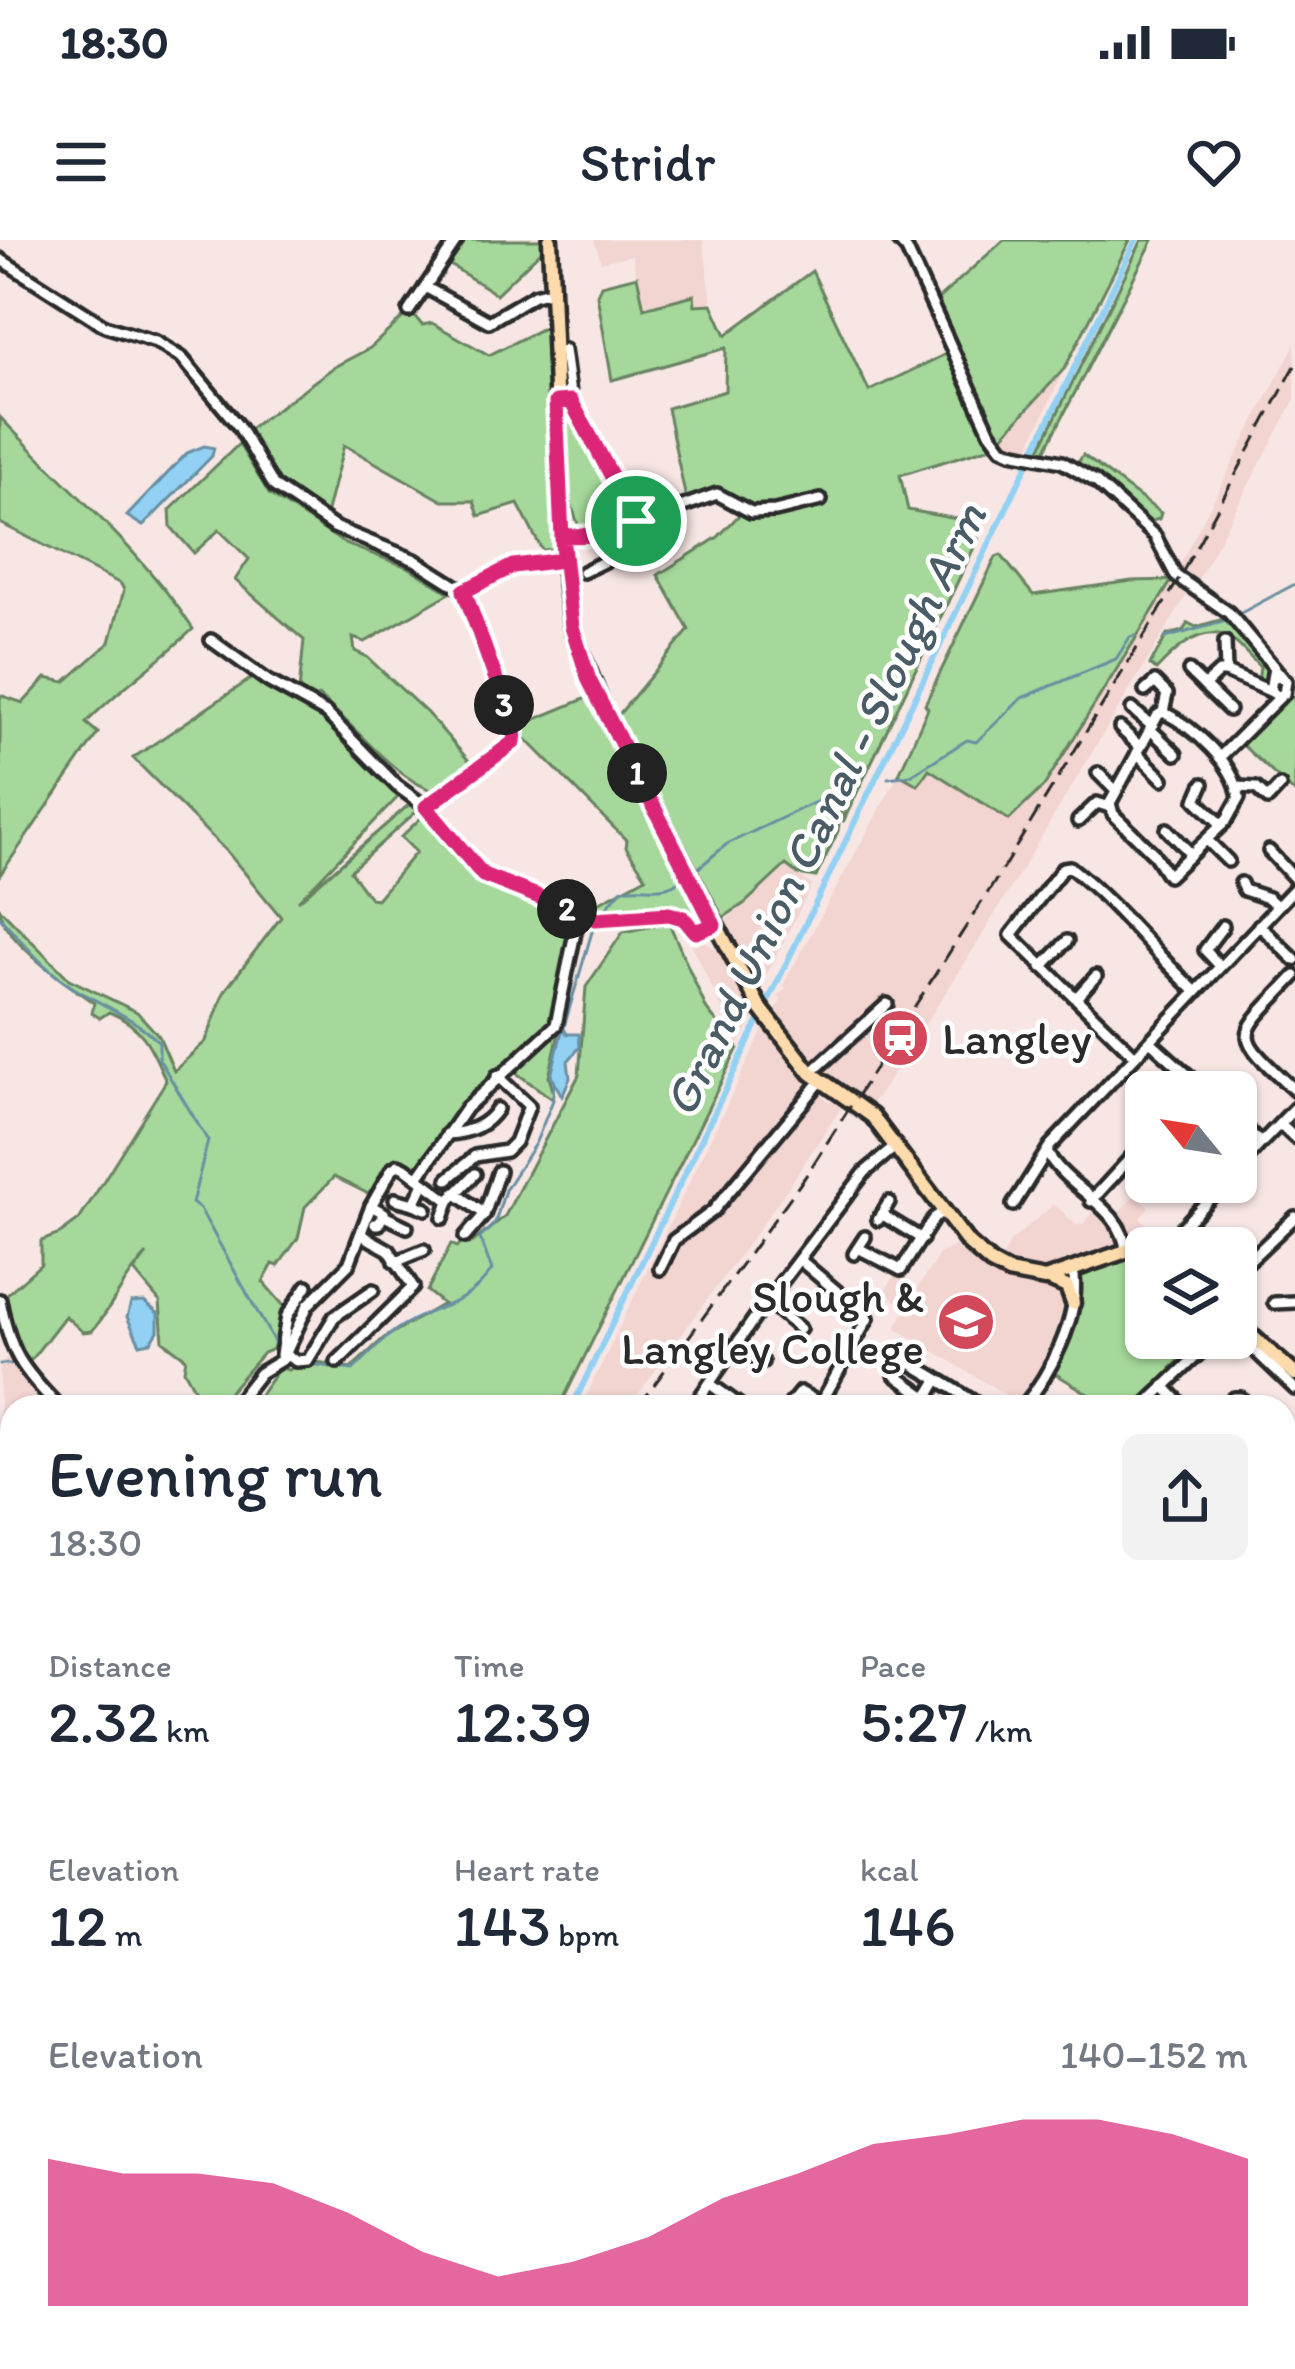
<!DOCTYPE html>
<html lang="en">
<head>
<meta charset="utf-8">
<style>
  body { margin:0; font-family:Itim,sans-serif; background:#f2f2f3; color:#1f2937; height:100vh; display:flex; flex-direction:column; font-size:45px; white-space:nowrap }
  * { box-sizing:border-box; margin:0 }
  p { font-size:39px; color:#747a83 }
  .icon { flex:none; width:66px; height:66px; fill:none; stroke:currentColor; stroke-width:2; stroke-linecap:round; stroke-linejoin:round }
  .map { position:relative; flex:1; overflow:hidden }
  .drawer { position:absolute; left:0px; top:1155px; width:1296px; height:975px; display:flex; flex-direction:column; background:#fff; border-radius:36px 36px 0 0; box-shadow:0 3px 9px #0004 }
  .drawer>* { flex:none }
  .needle { width:78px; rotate:300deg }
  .controls { position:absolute; left:1125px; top:831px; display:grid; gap:24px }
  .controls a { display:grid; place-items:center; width:132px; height:132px; border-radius:18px; background:#fff; box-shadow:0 3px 9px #0004; font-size:60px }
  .pin { position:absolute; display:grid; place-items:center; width:102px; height:102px; color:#fff; margin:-51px; border:6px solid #fff; border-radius:50%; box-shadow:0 3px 12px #0007 }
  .km { position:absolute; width:60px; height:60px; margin:-30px; border-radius:50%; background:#222; color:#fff; font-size:33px; line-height:60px; text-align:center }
  .round { display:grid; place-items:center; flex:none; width:126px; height:126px; border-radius:18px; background:#f2f2f3 }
  .summary { display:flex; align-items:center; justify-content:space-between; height:204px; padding:0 48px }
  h1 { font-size:66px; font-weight:600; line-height:90px }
  .metrics { display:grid; grid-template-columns:repeat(3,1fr); gap:18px; height:204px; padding:12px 48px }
  .metrics div { display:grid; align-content:center }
  .metrics b { font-size:60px; font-weight:600 }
  .metrics small { font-size:33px; font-weight:400 }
  .metrics p { font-size:33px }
  .chart { height:336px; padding:24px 48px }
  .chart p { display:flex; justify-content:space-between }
  .chart svg { width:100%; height:216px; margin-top:12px; fill:#db2777; opacity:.7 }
  .status { display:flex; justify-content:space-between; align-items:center; height:84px; padding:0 60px; background:#fff; direction:ltr }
  .status svg { height:33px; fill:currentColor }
  header { display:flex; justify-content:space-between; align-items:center; height:156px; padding:0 48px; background:#fff; font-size:54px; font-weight:600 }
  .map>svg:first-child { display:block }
  .built { fill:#f2d4d1 }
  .green { fill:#a5d89a; stroke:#688262; stroke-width:3 }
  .water { fill:#92d1f3; stroke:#698fa3; stroke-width:3 }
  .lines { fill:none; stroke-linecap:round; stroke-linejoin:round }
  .stream { stroke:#698fa3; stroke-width:3 }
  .canal { stroke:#92d1f3; stroke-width:6 }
  .minor-casing { stroke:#2b2b2b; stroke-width:18 }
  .major-casing { stroke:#2b2b2b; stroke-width:21 }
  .minor { stroke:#fff; stroke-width:9 }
  .major { stroke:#fedbac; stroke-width:12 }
  .rail { stroke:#2b2b2b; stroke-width:3; stroke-dasharray:18 9; stroke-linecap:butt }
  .route-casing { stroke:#fff; stroke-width:24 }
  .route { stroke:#db2777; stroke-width:15 }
  .labels { text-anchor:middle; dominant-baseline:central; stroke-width:9; stroke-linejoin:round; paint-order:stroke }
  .poi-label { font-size:45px; fill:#2b2b2b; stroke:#fff; text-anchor:start }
  .water-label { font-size:48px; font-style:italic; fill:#4a5d67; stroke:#fff }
</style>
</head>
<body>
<div class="status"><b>18:30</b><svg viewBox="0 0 49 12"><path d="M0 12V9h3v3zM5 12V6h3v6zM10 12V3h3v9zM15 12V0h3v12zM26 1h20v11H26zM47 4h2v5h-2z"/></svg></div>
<header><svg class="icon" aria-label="menu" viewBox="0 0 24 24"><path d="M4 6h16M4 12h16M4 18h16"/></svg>Stridr<svg class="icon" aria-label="heart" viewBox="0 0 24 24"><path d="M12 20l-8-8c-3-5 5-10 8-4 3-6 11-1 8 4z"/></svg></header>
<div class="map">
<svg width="1295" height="2129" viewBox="0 0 1295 2129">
  <rect width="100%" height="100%" fill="#f7e6e4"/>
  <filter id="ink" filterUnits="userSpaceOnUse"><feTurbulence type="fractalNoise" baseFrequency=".00833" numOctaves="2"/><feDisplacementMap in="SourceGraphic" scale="24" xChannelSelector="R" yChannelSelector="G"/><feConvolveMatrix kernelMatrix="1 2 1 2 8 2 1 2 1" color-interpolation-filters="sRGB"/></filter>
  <g filter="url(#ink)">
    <!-- built -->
    <g class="built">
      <path d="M594,0H703L712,64L695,65L694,56L644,68L632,15L601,22Z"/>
      <path d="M1295,104V159L1195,345L1178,328Z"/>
      <path d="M1065,128L1026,213L1000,199Z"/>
      <path d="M1172,340L1189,351L975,707L881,852L870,865L817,830L888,768L892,758L812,829L776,788L782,780L776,770L781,760L778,756L786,749L783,745L899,534L918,545L929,529L1127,409Z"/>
      <path d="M787,627L812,645L757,754L721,684Z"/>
      <path d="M697,695L726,717L757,773L739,804L690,701Z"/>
      <path d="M764,788L828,861L843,865L780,959L629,1167H581Z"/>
      <path d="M1135,955L1149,967L1140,978L1164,1000L1195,988L1212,1004L1208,1008H1155L1129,1003L1054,1034L1000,1022L1011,1001L1054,964L1076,985H1082L1096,968L1116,975Z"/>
      <path d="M962,1003L1005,1033L1028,1042L1058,1047L1068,1058L1059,1096L1021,1164L896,1088L907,1068L884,1052L895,1035L917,1049L940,1013Z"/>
      <path d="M10,1117L47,1164L12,1167L11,1204L0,1195V1123Z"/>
      <path d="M1284,1531L1295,1548V1663L1284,1667Z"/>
      <path d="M123,2118H276L277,2129H123Z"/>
      <path d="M929,2118H1060L1062,2121L1056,2129H926Z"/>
    </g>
    <!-- green -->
    <g class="green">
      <path d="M460,0H544L545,7L496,54L447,23Z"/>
      <path d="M1004,0H1130L1065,128L1000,199L937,60Z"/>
      <path d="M1142,0H1153L1044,213L1037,215Z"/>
      <path d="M812,31L869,151L946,114L991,207L900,235L908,270L962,280L978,299L843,582L845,565L841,568L838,591L816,637L798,634L786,625L745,663L721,679L616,478L689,390L658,335L718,297L740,274L738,262L721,250L686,259L667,168L725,151L726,108L612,140L597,55L601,45L637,36L644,68L694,55L695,65L712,64L726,95Z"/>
      <path d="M410,71L422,85L432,83L489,115L547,86L555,309L542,310L518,264L479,276L474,261H443L344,205L326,275L275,239L248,190L334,127L370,108Z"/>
      <path d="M572,163L632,280L604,291L580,290L569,258L561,167Z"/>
      <path d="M0,177C66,247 140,308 193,389C158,423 119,448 86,483L98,493L0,635V455L23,463L46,438L65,442L110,402L124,350L121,344L0,283Z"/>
      <path d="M239,204L269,254L345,304L408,327L450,353L365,402L353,398L355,411L367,417L427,473L471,523L436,551C395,541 354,483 318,456L312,460L299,451L304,400L235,340L249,319L219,290L194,313L171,287L170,270Z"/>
      <path d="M1083,215L1161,273L1159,279L1145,283L1076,226Z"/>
      <path d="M1001,315L1033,355L1132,341L1172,340L1044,546L1009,580L929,529L918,545L899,534L928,468L925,464L996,317Z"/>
      <path d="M1227,378L1269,423L1270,439L1258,442L1260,427C1250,418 1236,399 1223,395C1196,388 1172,413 1156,430L1150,425L1167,395L1183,391L1188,383L1196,387Z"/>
      <path d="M252,438L324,478L398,557L298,661L412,562L418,570L350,631L370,658L377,659L416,612L401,597L425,574L471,633L577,676L553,783L469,857L445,893L438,895L417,932L398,919L373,956L334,937L305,967L298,998L278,1026L273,1024L263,1042L284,1066L273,1109L263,1113L216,1167H204L184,1130L186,1118L163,1101L160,1062L134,1031L147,1014C124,1037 114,1066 92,1091L83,1092L65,1076L27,1125L10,1088L7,1054L41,1024V1001L60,994L79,980L166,841C152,809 144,786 109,772L100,778L92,773L94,763C70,746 0,699 0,669L69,739L137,772L159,796L174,831L206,801L224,752L281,677L229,614L133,518Z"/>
      <path d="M589,457L703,677L694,681C654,660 626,688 589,668L646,637L626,607L627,601L522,495L519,486Z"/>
      <path d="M1287,457H1295V553L1239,502Z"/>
      <path d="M669,683L707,770L738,808L564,1158H542L535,1167H251L280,1127L288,1130L307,1120L351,1128L384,1098L443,1064L427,1051L451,1004L457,1007L467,997L473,1002L505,976L579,835L586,747L623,692Z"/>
      <path d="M560,788L549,837L554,854L551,858L508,827Z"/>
      <path d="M1126,1019H1146V1098H1202L1170,1129L1202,1101L1206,1103L1139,1167H1110L1051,1131L1068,1096L1081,1044H1078L1079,1037Z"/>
      <path d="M12,1481V1750L0,1761V1495Z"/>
      <path d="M1295,1852V2129H1056L1064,2118H1284V1859Z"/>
    </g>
    <!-- water -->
    <g class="water">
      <path d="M204,206L214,208L212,216L143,286L127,276L187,213Z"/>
      <path d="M563,787L567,794H579L580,807L568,821L570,838L562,856L551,836Z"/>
      <path d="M144,1062L158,1073V1091L151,1102L140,1104L127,1077L131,1063Z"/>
    </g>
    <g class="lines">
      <!-- stream -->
      <g class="stream">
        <path d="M1165,398L1226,381L1295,344"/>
        <path d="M888,538L911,535L967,500L976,502L1022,458L1116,419L1130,397L1135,396"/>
        <path d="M695,631L727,604L849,546"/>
        <path d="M599,676L622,649C651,644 658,656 685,638"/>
        <path d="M0,677C22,701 42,727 69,745C102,766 130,774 159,802V819L208,901L192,963L200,969L277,1107L274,1118"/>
        <path d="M563,790L594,685"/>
        <path d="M0,1124H16"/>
        <path d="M310,1124L353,1130C367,1117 381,1101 396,1090C434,1063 463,1071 492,1030L480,998L495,983L505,950L536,902L553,860L554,840"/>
        <path d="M33,1146L38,1157L51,1167"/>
        <path d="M52,2118L60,2124L77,2121L91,2129"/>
      </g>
      <!-- canal -->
      <g class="canal">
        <path d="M572,1167L1136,0"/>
        <path d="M0,1789L12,1782"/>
      </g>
      <!-- minor casing -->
      <g class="minor-casing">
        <g id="minor">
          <path d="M898,0L907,10L990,192L1002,208L1011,212L1062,222L1095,241L1155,296L1176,336L1229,373L1283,438"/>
          <path d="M0,19L105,86L156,102L182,118L239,187L274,246L334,287L415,320L464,351"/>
          <path d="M425,47L489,82L534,55L551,51"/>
          <path d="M409,71L457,0"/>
          <path d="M564,110L571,161L636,281"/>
          <path d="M563,296L605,294L717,254L751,272L775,271L821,260"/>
          <path d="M583,332L609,319L598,296"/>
          <path d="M464,351L513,325L563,320"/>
          <path d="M211,400L268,441L326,473L397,546L426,567L483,635L598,680L669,673L684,678L696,692L714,685"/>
          <path d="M1225,402L1226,432"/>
          <path d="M1189,431L1229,470"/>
          <path d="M1272,439L1280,437L1286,441L1284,454L1278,456L1270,451L1274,427"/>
          <path d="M1204,446L1219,432H1226L1270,451"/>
          <path d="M1145,451L1155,442L1167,454L1163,472"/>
          <path d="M1132,469L1152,486"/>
          <path d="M1163,472C1193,487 1235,523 1239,558L1226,581L1168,636L1153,613L1113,574L1110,563L1158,475Z"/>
          <path d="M1120,488L1140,507"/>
          <path d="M1150,489L1176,514"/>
          <path d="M1137,513L1163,539"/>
          <path d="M1220,517L1281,456"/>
          <path d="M1098,533L1116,551"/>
          <path d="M1203,544L1196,560L1222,585"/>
          <path d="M1238,547L1256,548L1268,559L1280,546"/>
          <path d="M426,567L514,503L515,492L464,351"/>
          <path d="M1078,581L1097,563L1110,567"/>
          <path d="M1167,589L1191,614"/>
          <path d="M1208,601L1228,621"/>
          <path d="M1269,611L1295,639"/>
          <path d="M1241,643L1244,650L1268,658L1277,666"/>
          <path d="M1259,685L1295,720"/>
          <path d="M1220,726L1205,710L1223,686"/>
          <path d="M1042,727L1067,701"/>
          <path d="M1295,736C1235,800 1230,790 1295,851"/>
          <path d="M1076,758L1096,736"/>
          <path d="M1150,801L1207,852"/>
          <path d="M1135,816L1011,695L1063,628L1070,627C1117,664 1152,711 1196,752"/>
          <path d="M811,833L887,764"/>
          <path d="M1236,879L1261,903L1236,931"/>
          <path d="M1280,884L1295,898"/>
          <path d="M447,894C468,893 486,886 497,869"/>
          <path d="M1261,903L1295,868"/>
          <path d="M1047,912C1066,949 1124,968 1126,1011"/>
          <path d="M419,936L466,868L556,785L579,673"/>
          <path d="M448,939L475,916L506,911L515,902L529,866L497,836"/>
          <path d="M424,943L414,964L426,969"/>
          <path d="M455,953L482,972"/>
          <path d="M395,959L414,964"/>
          <path d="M449,961L475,934"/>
          <path d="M1091,961L1146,901"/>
          <path d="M1013,965L1050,906L1295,648"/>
          <path d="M371,966L384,973L379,984H375"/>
          <path d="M881,974L922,999"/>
          <path d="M384,976L407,987"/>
          <path d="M878,980L889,962"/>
          <path d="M465,997L484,975L499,931"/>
          <path d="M858,1008L901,1030L934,978L945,971"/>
          <path d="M1163,1008L1225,942"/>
          <path d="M854,1014L865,997"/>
          <path d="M800,1020L868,1078L821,1163"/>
          <path d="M395,1022L424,1010"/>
          <path d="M660,1029L674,1000L713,971L820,842"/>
          <path d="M1236,1033L1295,977"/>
          <path d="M0,1060C10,1113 21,1128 59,1167"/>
          <path d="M767,1061L800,1089"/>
          <path d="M1274,1063L1295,1062"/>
          <path d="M1248,1092L1247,1103L1295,1149"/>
          <path d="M737,1105L762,1122"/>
          <path d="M281,1115L287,1076L307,1046"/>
          <path d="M286,1115L296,1121L308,1120L334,1077L373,1050"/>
          <path d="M337,1122L413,1047L389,1010L362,995"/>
          <path d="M938,1140L929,1155H923L895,1135L907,1121C932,1136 958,1150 981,1167"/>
          <path d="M710,1144L742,1167"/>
          <path d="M1164,1146L1184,1167"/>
          <path d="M233,1167L260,1133L283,1119L308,1065L349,1024L371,966L392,929L398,925L405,928L449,961L443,978"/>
          <path d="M693,1167L758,1073L865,932L896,906"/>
          <path d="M788,1167L800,1152L827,1167"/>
          <path d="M1023,1167C1050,1134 1079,1079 1074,1036L1069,1032"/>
          <path d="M1143,1167L1204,1109"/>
          <path d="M1225,1167L1234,1158H1241L1249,1167"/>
          <path d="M1284,1203L1292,1212L1284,1221"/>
          <path d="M1284,1263L1295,1269"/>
          <path d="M1286,1356L1295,1340"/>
          <path d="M1284,1408L1295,1414"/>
          <path d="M1284,1497L1295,1496"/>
          <path d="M1284,1692L1295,1688"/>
          <path d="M0,1764L12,1758"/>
          <path d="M1284,1810L1295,1804"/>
          <path d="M1284,1821L1295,1832"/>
          <path d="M0,1856L12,1850"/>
          <path d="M0,1973L12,1957"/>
          <path d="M0,2010L12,1993"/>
          <path d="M0,2116L12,2101"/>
          <path d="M452,2118L458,2129"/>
          <path d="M498,2118L502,2129"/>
          <path d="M568,2118L571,2129"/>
          <path d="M648,2118L651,2129"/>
          <path d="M361,2125L364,2118"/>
          <path d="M303,2129L304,2118"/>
          <path d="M390,2129L393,2127"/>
          <path d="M580,2129L585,2128"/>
          <path d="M808,2129V2118"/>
          <path d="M823,2129L825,2118"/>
          <path d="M890,2129L893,2118"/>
        </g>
      </g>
      <!-- major casing -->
      <g class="major-casing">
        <g id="major">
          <path d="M550,0L563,325L571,387L606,475L759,766L811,833L872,876L968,1003L991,1023L1008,1032L1045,1039L1126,1011H1146"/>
          <path d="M1051,1040L1067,1047L1073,1063"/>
          <path d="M1236,1082L1295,1134"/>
          <path d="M1284,1729L1295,1726"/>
          <path d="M469,2129L491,2118"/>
        </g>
      </g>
      <!-- minor -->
      <use href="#minor" class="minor"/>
      <!-- major -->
      <use href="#major" class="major"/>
      <!-- rail -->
      <g class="rail">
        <path d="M638,1167L805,937L994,643L1176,344L1295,126"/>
        <path d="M0,2038L12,2023"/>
      </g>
    </g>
  </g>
  <g class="lines" filter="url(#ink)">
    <!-- route casing -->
    <g class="route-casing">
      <path id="route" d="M636,281L604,295L562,296L572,387L589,440L714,685L696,692L683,678L669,674L596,679L483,635L426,567L514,502L515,492L464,351L513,326L563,320L556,162L571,161L636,281"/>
    </g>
    <!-- route -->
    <use href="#route" class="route"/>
  </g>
  <!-- icons -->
  <defs>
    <g id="station-disc" transform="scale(3)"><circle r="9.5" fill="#d1495b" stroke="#fff"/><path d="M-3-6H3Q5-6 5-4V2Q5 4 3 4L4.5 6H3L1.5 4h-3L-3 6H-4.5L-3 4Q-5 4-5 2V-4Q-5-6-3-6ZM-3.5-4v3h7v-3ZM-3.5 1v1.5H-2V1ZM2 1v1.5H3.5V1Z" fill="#fff"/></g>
    <g id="university-disc" transform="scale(3)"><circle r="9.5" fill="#d1495b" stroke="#fff"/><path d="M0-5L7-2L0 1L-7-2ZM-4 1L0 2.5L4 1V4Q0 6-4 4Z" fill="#fff"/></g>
  </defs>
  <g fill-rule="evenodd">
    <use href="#station-disc" x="900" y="798"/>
    <use href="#university-disc" x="966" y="1082"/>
  </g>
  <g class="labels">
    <!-- poi labels -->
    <g class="poi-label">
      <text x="942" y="798">Langley</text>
      <text x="924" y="1056" text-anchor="end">Slough &amp;<tspan x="924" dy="52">Langley College</tspan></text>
    </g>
    <!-- water labels -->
    <g class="water-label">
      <text transform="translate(824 569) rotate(-64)">Grand Union Canal - Slough Arm</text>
    </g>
  </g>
</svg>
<div class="controls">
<a><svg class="needle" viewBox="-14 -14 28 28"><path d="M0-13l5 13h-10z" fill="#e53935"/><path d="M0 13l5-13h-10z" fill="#747a83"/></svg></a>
<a><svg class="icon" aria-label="layers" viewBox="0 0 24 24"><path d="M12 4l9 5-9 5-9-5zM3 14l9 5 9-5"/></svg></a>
</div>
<div class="pin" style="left:636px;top:281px;background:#1e9e55"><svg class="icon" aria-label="arrive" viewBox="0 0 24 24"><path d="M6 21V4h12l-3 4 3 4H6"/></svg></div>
<b class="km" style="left:637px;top:533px">1</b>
<b class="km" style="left:567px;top:669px">2</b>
<b class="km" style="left:504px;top:465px">3</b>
<section class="drawer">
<div class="summary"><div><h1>Evening run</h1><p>18:30</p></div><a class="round"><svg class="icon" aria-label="share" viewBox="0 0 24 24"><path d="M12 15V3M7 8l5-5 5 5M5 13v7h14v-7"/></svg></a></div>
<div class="metrics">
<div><p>Distance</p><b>2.32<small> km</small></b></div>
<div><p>Time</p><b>12:39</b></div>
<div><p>Pace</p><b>5:27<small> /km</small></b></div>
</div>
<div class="metrics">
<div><p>Elevation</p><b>12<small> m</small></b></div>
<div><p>Heart rate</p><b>143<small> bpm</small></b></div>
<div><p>kcal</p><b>146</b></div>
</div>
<div class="chart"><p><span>Elevation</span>140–152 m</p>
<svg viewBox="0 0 160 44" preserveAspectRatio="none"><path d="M0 44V14L10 17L20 17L30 19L40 25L50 33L60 38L70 35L80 30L90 22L100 17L110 11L120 9L130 6L140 6L150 9L160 14V44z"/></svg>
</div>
</section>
</div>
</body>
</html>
